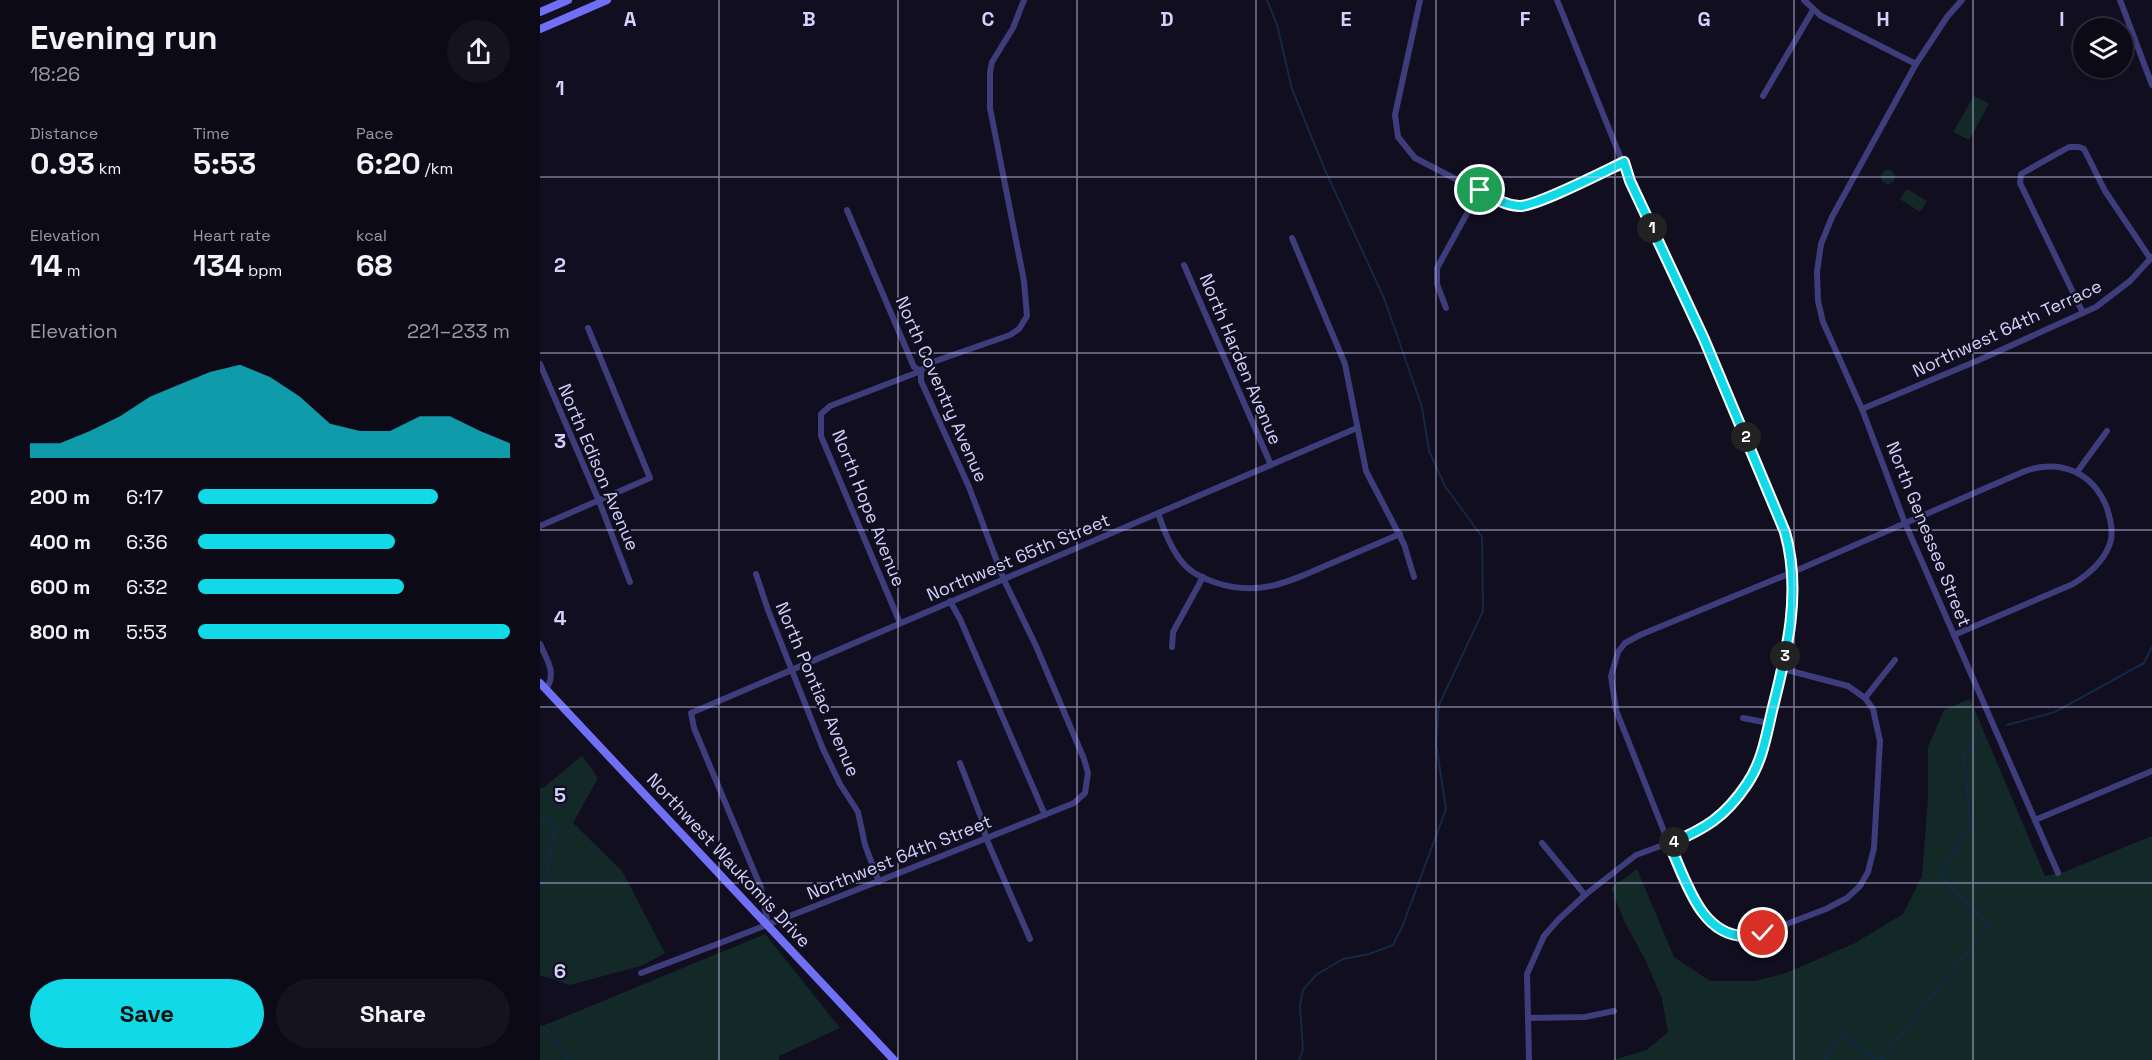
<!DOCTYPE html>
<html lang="en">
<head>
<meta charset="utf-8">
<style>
  body { margin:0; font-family:"Space Grotesk",sans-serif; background:#161321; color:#f1f3f6; height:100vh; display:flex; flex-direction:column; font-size:22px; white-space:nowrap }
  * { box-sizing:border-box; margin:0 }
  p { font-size:20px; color:#9a9aa2 }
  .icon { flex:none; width:33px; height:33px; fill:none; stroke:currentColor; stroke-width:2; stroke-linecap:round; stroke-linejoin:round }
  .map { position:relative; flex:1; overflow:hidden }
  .side { display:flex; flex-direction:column; background:#0d0a18; width:540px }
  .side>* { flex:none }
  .tools { position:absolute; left:1533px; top:18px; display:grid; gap:12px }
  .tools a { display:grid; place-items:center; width:60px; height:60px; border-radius:50%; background:#0d0a18; box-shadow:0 2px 4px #0004,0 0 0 2px #2d2b37; font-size:30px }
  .pin { position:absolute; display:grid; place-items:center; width:51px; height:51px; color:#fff; margin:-26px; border:3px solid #fff; border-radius:50%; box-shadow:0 2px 6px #0007 }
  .km { position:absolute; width:30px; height:30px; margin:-15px; border-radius:50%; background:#222; color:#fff; font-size:16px; line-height:30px; text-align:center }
  .round { display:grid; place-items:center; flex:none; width:63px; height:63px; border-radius:32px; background:#161321 }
  .overview { display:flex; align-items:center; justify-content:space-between; height:102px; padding:0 30px }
  h1 { font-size:33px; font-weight:700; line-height:45px }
  .stats { display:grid; grid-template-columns:repeat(3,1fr); gap:9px; height:102px; padding:6px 30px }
  .stats div { display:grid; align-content:center }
  .stats b { font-size:30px; font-weight:700 }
  .stats small { font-size:16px; font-weight:400 }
  .stats p { font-size:16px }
  .chart { height:168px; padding:12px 30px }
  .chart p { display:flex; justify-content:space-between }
  .chart svg { width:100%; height:108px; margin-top:6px; fill:#11d9e7; opacity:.7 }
  .primary-button { display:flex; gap:12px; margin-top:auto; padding:12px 30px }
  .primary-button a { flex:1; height:69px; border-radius:36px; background:#11d9e7; color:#111; font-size:24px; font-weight:700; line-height:69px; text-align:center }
  .primary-button a+a { background:#161321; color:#f1f3f6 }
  ul { padding:0 30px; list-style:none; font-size:20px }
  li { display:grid; grid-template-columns:96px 72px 1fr; align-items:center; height:45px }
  li i { height:15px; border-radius:8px; background:#11d9e7 }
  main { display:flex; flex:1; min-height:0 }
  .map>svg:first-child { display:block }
  .green { fill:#122928 }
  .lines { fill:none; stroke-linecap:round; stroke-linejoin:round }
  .stream { stroke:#122846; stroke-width:2 }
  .street { stroke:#3d3d7b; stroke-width:6 }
  .secondary { stroke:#6f70f5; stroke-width:8 }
  .route-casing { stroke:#fff; stroke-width:12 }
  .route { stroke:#11d9e7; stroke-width:8 }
  .grid { fill:none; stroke:#d4d1fc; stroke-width:1.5; stroke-opacity:0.55 }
  .labels { text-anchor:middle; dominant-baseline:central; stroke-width:4.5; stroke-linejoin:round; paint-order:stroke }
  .street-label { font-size:18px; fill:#d4d1fc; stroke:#110e20 }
  .grid-label { font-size:20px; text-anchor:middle; font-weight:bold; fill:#d4d1fc; stroke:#110e20; stroke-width:4.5; stroke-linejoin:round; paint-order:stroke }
</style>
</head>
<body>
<main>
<section class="side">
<div class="overview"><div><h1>Evening run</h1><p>18:26</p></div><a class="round"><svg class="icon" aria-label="share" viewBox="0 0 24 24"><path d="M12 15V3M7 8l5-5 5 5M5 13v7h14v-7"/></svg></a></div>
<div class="stats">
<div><p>Distance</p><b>0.93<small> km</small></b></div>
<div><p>Time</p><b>5:53</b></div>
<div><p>Pace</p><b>6:20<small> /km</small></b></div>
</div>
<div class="stats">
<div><p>Elevation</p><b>14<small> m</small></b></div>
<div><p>Heart rate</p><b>134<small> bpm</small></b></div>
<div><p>kcal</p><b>68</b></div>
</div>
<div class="chart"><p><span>Elevation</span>221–233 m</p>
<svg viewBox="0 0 160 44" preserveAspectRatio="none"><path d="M0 44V38L10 38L20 33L30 27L40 19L50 14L60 9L70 6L80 11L90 19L100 30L110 33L120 33L130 27L140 27L150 33L160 38V44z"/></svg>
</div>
<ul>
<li><b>200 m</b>6:17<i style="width:77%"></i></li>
<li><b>400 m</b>6:36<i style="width:63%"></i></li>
<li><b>600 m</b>6:32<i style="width:66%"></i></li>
<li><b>800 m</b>5:53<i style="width:100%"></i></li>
</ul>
<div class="primary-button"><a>Save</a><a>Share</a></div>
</section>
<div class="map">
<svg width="1612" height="1060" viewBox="0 0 1612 1060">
  <rect width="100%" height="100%" fill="#110e20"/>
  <!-- green -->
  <g class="green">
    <path d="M1434,96L1449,104L1429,140L1413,132Z"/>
    <circle cx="1348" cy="177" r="7"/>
    <path d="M1367,189L1387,201L1380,212L1360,199Z"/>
    <path d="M1430,699L1505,876L1524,872L1612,836V1060H1073L1107,1050L1128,1032L1122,999L1105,959L1085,923L1071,888L1097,869L1134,957L1170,981H1215L1246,973L1315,943L1363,914L1382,876L1388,798V747L1404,710Z"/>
    <path d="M42,756L58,778L33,823L82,871L125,953L101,966L30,985L0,975V788H3Z"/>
    <path d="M225,934L300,1028L239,1056V1060H0V1027Z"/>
  </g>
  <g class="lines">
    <!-- stream -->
    <g class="stream">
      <path d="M727,0L737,25L752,89L785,170L844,298L882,407L889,451L905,486L942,537L943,611L899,705L896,744L906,809L863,925L853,945L829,954L803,959L776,975L763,990L760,1006L763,1050L759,1060"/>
      <path d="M1467,725L1515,712L1604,663L1612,647"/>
      <path d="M0,818H8L15,825L8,867L0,890"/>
      <path d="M0,1026L12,1034L28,1060"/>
      <path d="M1285,1060L1302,1033L1336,1060"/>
      <path d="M1341,1060L1449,925L1400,876L1430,825L1424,753L1441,736"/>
    </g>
    <!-- street -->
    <g class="street">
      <path d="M880,0L855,115L858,137L875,158L964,204L981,207L1005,199L1084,162"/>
      <path d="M1264,0L1281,16L1376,64"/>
      <path d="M1422,0L1407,17L1376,64L1292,217L1281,244L1277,272L1278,301L1283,322L1322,409L1365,523L1518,873"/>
      <path d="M1580,0L1612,85"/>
      <path d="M1223,96L1273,10"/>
      <path d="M752,238L805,364L826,471L864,544L874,577"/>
      <path d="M644,265L731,465"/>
      <path d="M906,308L897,284V268L940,190"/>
      <path d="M1543,313L1480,183L1481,174L1529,147H1539L1544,149L1565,191L1610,258"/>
      <path d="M0,364L59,501L90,582"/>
      <path d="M1322,409L1439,360L1556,307L1590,281L1612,257"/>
      <path d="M1537,472L1567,431"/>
      <path d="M618,513C624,531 634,557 649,569C656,575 665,579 674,582C719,598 751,581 792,563C815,553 837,544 860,534"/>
      <path d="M0,526L110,478L48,328"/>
      <path d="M216,574L228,610L283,749L300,784L318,812L325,845L339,882"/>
      <path d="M410,601L420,619L505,815"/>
      <path d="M360,623L281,436V414L290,406L381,371L387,364L470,335L479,329L487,316L484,281L450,108V72L452,62L473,28L484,0"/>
      <path d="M0,644C7,660 17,673 6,689"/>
      <path d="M632,647L633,632L663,577"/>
      <path d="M1243,669L1308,686L1325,698L1333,709L1340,741L1334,848L1328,872L1320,886L1307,898L1286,909L1223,933L1204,937L1184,931L1157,907L1129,844L1076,710L1071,676L1078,652L1085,643L1100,635L1253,572L1485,471C1521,459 1553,472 1567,508C1570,519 1573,529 1571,540C1566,560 1549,574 1533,584L1414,635"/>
      <path d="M1325,698L1355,660"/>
      <path d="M1203,718L1229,723"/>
      <path d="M420,763L442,820L446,838L490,939"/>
      <path d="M1495,820L1612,771"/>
      <path d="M1002,843L1045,895"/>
      <path d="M228,924L221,888L154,728L151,713L817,428"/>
      <path d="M101,973C246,919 390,861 534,803L545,793L548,773L544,759L496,646L464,580L429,487L381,381V371L374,367L307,210"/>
      <path d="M988,1018L1045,1017L1074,1011"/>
      <path d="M989,1060L987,974L1004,936L1019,919L1045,895L1096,855L1159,832L1173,822L1197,797L1207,784L1221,758C1239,684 1265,608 1245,532L1164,339L1090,181L1017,0"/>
    </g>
    <!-- secondary -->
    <g class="secondary">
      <path d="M0,12L28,0"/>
      <path d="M0,29L67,0"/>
      <path d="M0,683L354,1060"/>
    </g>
  </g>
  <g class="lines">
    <!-- route casing -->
    <g class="route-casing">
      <path id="route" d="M940,190C952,197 964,205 979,206C995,207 1065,171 1084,162L1090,181L1164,339L1245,532C1262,592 1247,652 1232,711C1226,737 1222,762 1207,784C1185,817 1165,829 1129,844C1145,876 1159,936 1205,936C1211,936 1217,934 1223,933"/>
    </g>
    <!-- route -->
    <use href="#route" class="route"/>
  </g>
  <!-- grid -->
  <path class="grid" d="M179,0V1060M358,0V1060M537,0V1060M716,0V1060M896,0V1060M1075,0V1060M1254,0V1060M1433,0V1060M0,177H1612M0,353H1612M0,530H1612M0,707H1612M0,883H1612"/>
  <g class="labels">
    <!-- street labels -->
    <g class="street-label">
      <text transform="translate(1467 328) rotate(-25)">Northwest 64th Terrace</text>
      <text transform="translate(701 359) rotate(67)">North Harden Avenue</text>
      <text transform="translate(402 389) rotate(66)">North Coventry Avenue</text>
      <text transform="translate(59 467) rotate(67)">North Edison Avenue</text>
      <text transform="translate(329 508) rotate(68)">North Hope Avenue</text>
      <text transform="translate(1389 534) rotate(68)">North Genessee Street</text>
      <text transform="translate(478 557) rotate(-23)">Northwest 65th Street</text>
      <text transform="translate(278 689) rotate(67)">North Pontiac Avenue</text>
      <text transform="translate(359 857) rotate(-22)">Northwest 64th Street</text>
      <text transform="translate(189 860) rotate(47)">Northwest Waukomis Drive</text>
    </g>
  </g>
  <g class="grid-label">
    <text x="90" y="26">A</text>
    <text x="269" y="26">B</text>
    <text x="448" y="26">C</text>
    <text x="627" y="26">D</text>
    <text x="806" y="26">E</text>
    <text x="985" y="26">F</text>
    <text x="1164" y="26">G</text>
    <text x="1343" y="26">H</text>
    <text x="1522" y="26">I</text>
    <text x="20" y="95">1</text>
    <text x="20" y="272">2</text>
    <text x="20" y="448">3</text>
    <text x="20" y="625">4</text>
    <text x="20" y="802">5</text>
    <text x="20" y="978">6</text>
  </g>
</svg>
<div class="tools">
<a><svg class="icon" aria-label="layers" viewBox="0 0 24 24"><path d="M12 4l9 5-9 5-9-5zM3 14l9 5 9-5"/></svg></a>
</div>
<div class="pin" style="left:940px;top:190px;background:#1e9e55"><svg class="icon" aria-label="arrive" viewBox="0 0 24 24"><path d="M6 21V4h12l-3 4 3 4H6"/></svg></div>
<div class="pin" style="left:1223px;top:933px;background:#d93025"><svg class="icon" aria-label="check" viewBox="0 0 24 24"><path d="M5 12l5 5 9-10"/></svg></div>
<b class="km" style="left:1112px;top:228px">1</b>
<b class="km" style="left:1206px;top:437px">2</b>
<b class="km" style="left:1245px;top:656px">3</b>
<b class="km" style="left:1134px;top:842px">4</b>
</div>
</main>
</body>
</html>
